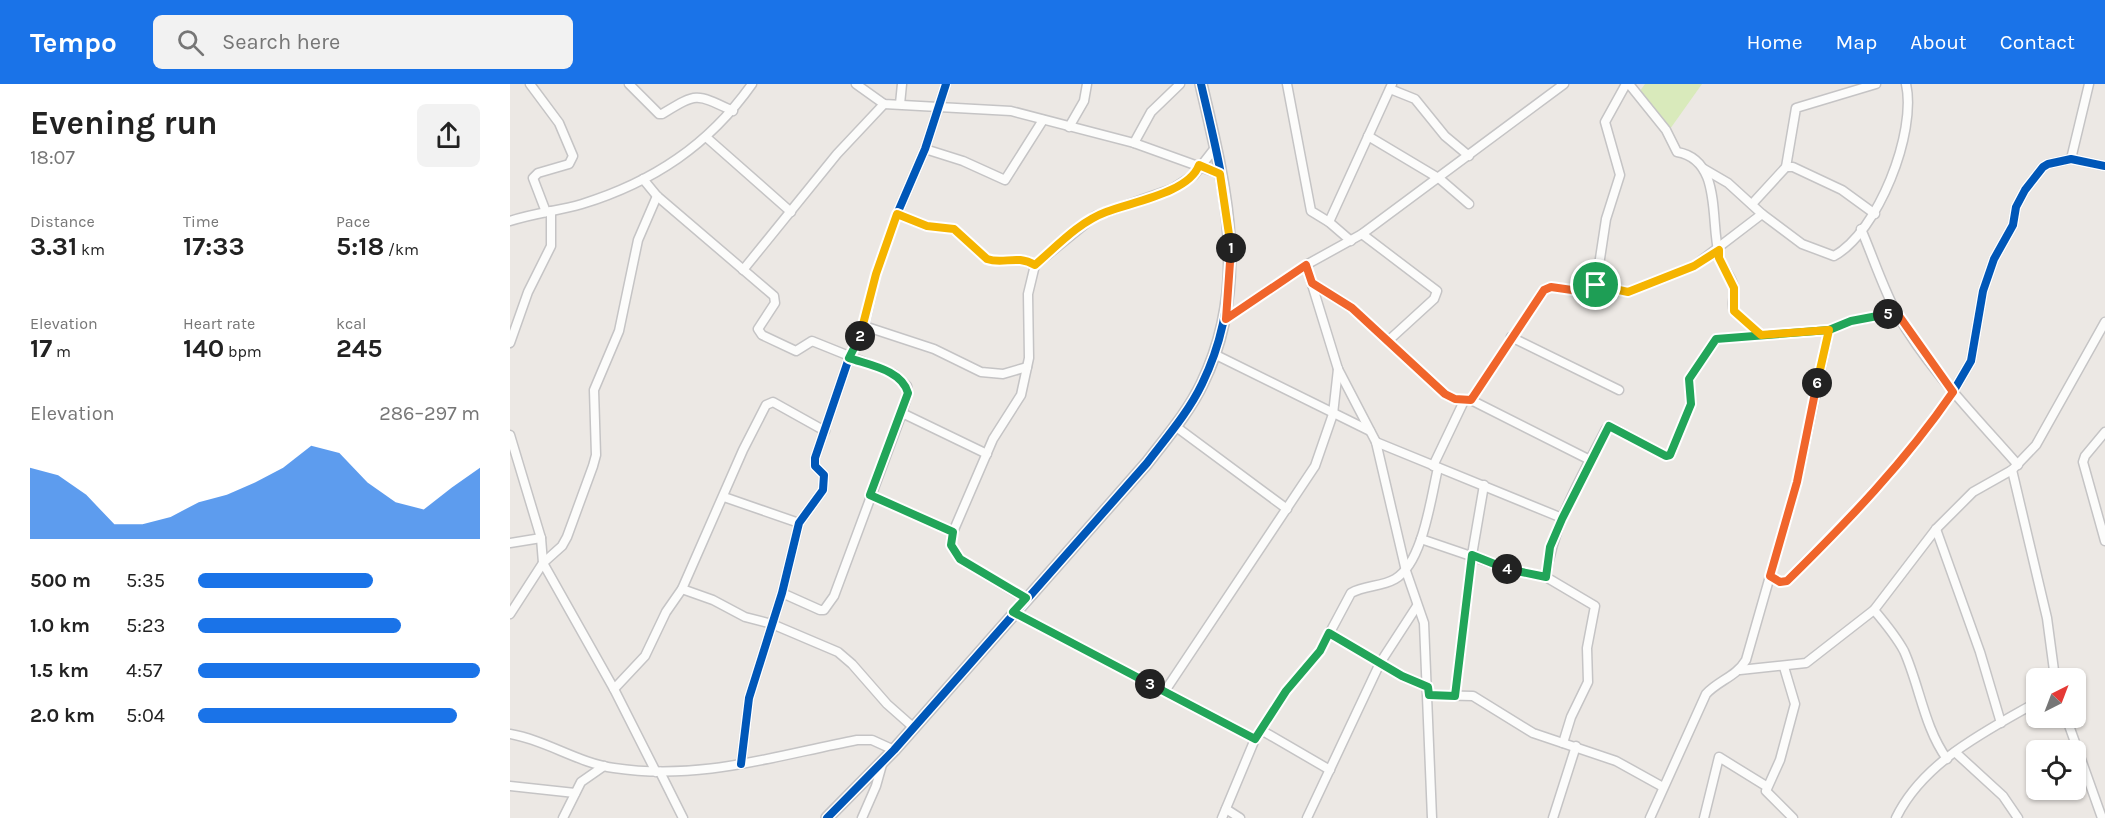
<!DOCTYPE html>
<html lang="en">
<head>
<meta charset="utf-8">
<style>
  body { margin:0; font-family:Karla,sans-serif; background:#f2f2f2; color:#222; height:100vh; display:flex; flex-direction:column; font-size:22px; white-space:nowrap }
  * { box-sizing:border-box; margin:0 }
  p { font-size:20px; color:#767676 }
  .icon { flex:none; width:33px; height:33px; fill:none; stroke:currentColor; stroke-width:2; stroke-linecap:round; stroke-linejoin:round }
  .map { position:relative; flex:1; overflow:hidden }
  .drawer { display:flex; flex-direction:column; background:#fff; width:510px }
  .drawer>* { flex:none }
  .needle { width:39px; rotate:42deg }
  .fabs { position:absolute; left:1516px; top:584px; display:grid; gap:12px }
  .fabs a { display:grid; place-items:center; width:60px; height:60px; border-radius:9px; background:#fff; box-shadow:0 2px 4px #0004; font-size:30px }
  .pin { position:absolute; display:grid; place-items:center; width:51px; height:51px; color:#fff; margin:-26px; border:3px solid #fff; border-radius:50%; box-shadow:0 2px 6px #0007 }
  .km { position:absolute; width:30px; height:30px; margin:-15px; border-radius:50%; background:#222; color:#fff; font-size:16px; line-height:30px; text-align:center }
  .round { display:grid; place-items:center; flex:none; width:63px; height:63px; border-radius:9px; background:#f2f2f2 }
  .summary { display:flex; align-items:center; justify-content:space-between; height:102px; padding:0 30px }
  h1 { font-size:33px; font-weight:700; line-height:45px }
  .stats { display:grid; grid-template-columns:repeat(3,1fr); gap:9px; height:102px; padding:6px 30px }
  .stats div { display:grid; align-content:center }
  .stats b { font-size:26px; font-weight:700 }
  .stats small { font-size:16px; font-weight:400 }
  .stats p { font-size:16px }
  .chart { height:168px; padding:12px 30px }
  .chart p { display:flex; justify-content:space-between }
  .chart svg { width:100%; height:108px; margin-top:6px; fill:#1a73e8; opacity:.7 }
  ul { padding:0 30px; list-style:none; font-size:20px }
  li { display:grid; grid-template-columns:96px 72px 1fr; align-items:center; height:45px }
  li i { height:15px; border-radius:8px; background:#1a73e8 }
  header { display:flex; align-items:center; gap:36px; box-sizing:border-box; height:84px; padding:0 30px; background:#1a73e8; color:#fff }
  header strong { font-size:28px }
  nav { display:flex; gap:33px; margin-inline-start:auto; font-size:21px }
  .search { width:420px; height:54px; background:#f2f2f2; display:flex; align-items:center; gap:15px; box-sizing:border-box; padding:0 21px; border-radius:9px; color:#767676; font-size:22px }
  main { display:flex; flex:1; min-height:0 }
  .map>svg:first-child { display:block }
  .pitch { fill:#d9eabb }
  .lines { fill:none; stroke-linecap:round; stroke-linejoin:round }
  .minor-casing { stroke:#c5c4c5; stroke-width:11 }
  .tertiary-casing { stroke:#c5c4c5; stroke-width:14 }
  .minor { stroke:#fcfcfb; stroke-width:8 }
  .tertiary { stroke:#fcfcfb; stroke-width:10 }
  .cycleway-casing { stroke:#fff; stroke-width:11 }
  .cycleway { stroke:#0057b8; stroke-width:8 }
  .split-1-casing { stroke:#fff; stroke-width:12 }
  .split-2-casing { stroke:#fff; stroke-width:12 }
  .split-3-casing { stroke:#fff; stroke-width:12 }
  .split-4-casing { stroke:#fff; stroke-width:12 }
  .split-5-casing { stroke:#fff; stroke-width:12 }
  .split-6-casing { stroke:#fff; stroke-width:12 }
  .split-7-casing { stroke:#fff; stroke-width:12 }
  .split-1 { stroke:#f0652b; stroke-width:8 }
  .split-2 { stroke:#f5b400; stroke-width:8 }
  .split-3 { stroke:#22a559; stroke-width:8 }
  .split-4 { stroke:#22a559; stroke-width:8 }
  .split-5 { stroke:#22a559; stroke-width:8 }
  .split-6 { stroke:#f0652b; stroke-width:8 }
  .split-7 { stroke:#f5b400; stroke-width:8 }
</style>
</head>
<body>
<header>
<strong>Tempo</strong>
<div class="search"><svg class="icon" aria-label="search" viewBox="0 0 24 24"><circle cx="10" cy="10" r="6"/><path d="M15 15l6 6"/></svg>Search here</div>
<nav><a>Home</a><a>Map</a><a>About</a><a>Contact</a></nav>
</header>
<main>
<section class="drawer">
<div class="summary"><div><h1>Evening run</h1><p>18:07</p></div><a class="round"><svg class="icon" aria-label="share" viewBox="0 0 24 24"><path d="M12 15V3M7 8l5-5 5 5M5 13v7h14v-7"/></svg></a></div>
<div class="stats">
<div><p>Distance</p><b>3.31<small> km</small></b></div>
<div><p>Time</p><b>17:33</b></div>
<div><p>Pace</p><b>5:18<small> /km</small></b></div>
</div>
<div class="stats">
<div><p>Elevation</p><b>17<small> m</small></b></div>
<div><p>Heart rate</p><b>140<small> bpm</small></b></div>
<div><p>kcal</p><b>245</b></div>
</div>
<div class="chart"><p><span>Elevation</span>286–297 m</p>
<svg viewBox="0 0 160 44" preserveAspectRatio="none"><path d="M0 44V15L10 18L20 26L30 38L40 38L50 35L60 29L70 26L80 21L90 15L100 6L110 9L120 21L130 29L140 32L150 23L160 15V44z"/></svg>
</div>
<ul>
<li><b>500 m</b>5:35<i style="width:62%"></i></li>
<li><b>1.0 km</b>5:23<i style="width:72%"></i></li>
<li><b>1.5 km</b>4:57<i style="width:100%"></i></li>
<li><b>2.0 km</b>5:04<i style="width:92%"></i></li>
</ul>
</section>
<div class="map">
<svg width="1595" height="734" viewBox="0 0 1595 734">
  <rect width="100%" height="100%" fill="#ece8e4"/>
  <!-- pitch -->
  <path class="pitch" d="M1135,0H1192L1160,45L1127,11Z"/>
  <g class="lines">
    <!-- minor casing -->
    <g class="minor-casing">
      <g id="minor">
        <path d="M20,0L49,39L63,72L59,80L28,89L23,94L36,128"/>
        <path d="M119,0L149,30H152C187,9 185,9 223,27"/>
        <path d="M346,0L374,20L501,27L624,59L710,90"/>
        <path d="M777,0L801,127L819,138L841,157"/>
        <path d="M1119,0L1156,46L1167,68C1214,76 1199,141 1210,175C1213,185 1223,194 1224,204C1225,213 1221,219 1224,227L1251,251"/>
        <path d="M880,5L905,15L935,52L959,72"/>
        <path d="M390,20L392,0"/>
        <path d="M559,43L574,17L577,0"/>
        <path d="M858,52L930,95L959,120"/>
        <path d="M196,53L281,128"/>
        <path d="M624,59L641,28L670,0"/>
        <path d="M415,65L453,77L495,96L533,36"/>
        <path d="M1561,75L1579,0"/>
        <path d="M1276,83H1283L1332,106L1365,130"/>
        <path d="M1194,85L1218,99L1252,130L1292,160L1324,172C1368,148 1407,48 1396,0"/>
        <path d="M133,95L147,112L264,212L265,219L248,245L252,251L286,267L302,257L384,290L397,302L398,309L392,329L324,512L314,526H310L272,509"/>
        <path d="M1242,120L1276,83L1286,24L1366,0"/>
        <path d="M387,130L417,142L444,145L477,175C494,181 506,170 525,181"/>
        <path d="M0,137C24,129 48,127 72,120C143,98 199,61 242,0"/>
        <path d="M819,138L882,0"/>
        <path d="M1351,145C1363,173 1373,204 1387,230C1419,286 1466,333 1508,381"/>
        <path d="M852,150L927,207L924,215L878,257"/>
        <path d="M796,181L828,285L866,358L896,487L914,539L922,734"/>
        <path d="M233,186L327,70L374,20"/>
        <path d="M802,199L842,224L935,310L945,315L961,316L1080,376"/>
        <path d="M1086,201L1118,208L1184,182L1252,130"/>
        <path d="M716,235L796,181L852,150L1054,0"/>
        <path d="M354,242L424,265L471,288L493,290L517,283"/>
        <path d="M1001,253L1109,306"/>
        <path d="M0,259L18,208L41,162V127"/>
        <path d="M704,270L860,347"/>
        <path d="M961,316L1034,206L1041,203L1076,208L1086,201L1096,135L1110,91L1095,38L1116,0"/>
        <path d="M392,329L477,370"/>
        <path d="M665,342L777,425"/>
        <path d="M1595,348L1575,372L1573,378L1595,457"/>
        <path d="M0,351L31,454L33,479L104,605L146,688"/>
        <path d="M866,358L1052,434"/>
        <path d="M923,382L954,317"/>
        <path d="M1502,386L1537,534L1545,594"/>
        <path d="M360,411L443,448"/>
        <path d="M214,413L289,439"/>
        <path d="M1426,445L1470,568L1491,639"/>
        <path d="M911,455L999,485L1036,493L1085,522L1077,564L1078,598L1061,633L1053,659"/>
        <path d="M0,459L31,454"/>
        <path d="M1260,492L1270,498L1277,497L1392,377L1443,308L1461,277L1473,207L1484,175L1503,141L1506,123L1515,106L1533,83L1538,80L1561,75L1595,82"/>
        <path d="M1036,493C1043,440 1072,392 1096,345L1102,343L1156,372L1160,371L1181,320L1179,295L1206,255L1319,246L1341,237L1387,229"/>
        <path d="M172,505L203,516L235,533L262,540L328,568L342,580L377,620L403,643"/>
        <path d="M516,515L450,475L441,461L443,448L483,355L511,311L519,274L518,210L525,181L585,132L662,105L684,91L705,64"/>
        <path d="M1364,526C1375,539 1386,552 1394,567C1410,603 1414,643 1437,675"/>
        <path d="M503,528L745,655"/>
        <path d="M0,530L33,479L52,462L57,453L83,382L86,371L84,306L109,247L128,156L147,112"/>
        <path d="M819,549L892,592L918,603"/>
        <path d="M1274,583L1285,620L1270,676L1256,707L1283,734"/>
        <path d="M1230,586L1296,579L1364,526L1426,445L1463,408L1502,386L1526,361L1595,238"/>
        <path d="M104,605L135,572L156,528L172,505L233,366L256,321L263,318L315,347"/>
        <path d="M655,607L805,382L823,330L828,285"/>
        <path d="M919,611L963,612L1023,649L1106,677L1153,703"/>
        <path d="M945,612L962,471L974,401"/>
        <path d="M1556,633L1592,734"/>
        <path d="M751,646L820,686"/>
        <path d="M0,650C36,656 68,679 104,684C190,697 264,672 347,656H362L384,666"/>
        <path d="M1445,668L1493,712L1508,734"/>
        <path d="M231,680L239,614L272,509L289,439L313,406L314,391L305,382V374L339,274L354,242L366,190L387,130L415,65L436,0"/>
        <path d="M150,688L173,734"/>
        <path d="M0,702L65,709"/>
        <path d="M716,725L730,734"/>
        <path d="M53,734L71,698L94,682"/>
        <path d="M352,734L366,702L373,677"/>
        <path d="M712,734L745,655L776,607L810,567L841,509C855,501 871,503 885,495C913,479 921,413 928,384"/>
        <path d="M797,734L870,579L907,522"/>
        <path d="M1043,734L1066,662"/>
        <path d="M1140,734L1196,610C1209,596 1226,593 1236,576L1287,398L1319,246"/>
        <path d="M1194,734L1209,673L1256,702"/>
        <path d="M1386,734C1413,678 1476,647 1527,618"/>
      </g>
    </g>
    <!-- tertiary casing -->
    <g class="tertiary-casing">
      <path id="tertiary" d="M317,734L384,666L637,379C656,354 678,329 692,300C741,200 715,102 691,0"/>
    </g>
    <!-- minor -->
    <use href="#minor" class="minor"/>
    <!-- tertiary -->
    <use href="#tertiary" class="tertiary"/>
    <!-- cycleway casing -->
    <g class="cycleway-casing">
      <g id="cycleway">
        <path d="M1260,492L1270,498L1277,497L1392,377L1443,308L1461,277L1473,207L1484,175L1503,141L1506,123L1515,106L1533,83L1538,80L1561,75L1595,82"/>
        <path d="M231,680L239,614L272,509L289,439L313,406L314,391L305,382V374L339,274L354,242L366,190L387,130L415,65L436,0"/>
        <path d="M317,734L384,666L637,379C656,354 678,329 692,300C741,200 715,102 691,0"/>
      </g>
    </g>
    <!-- cycleway -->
    <use href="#cycleway" class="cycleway"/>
  </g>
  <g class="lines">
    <!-- split-1 casing -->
    <g class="split-1-casing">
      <path id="split-1" d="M721,164L716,235L796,181L802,199L842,224L935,310L945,315L961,316L1034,206L1041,203L1076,208L1086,201"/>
    </g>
    <!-- split-2 casing -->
    <g class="split-2-casing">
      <path id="split-2" d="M350,252L366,190L387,130L417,142L444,145L477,175C494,181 506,170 525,181C547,162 569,138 596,128C621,118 679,109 689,81L710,90L721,164"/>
    </g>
    <!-- split-3 casing -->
    <g class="split-3-casing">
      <path id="split-3" d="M350,252L339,274C359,281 392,286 398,309L360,411L443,448L441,461L450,475L516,514L503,528L640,600"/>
    </g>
    <!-- split-4 casing -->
    <g class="split-4-casing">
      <path id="split-4" d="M640,600L745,655L776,607L810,567L819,549L892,592L918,603L919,611L945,612L962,471L997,485"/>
    </g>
    <!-- split-5 casing -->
    <g class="split-5-casing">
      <path id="split-5" d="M997,485L1036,493L1040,463L1052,435L1099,342L1156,372L1160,371L1181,320L1179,295L1206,255L1319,246L1341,237L1378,230"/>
    </g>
    <!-- split-6 casing -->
    <g class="split-6-casing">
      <path id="split-6" d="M1307,299L1287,398L1260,492L1270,498L1277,497C1337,438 1395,378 1443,308L1387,229L1378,230"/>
    </g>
    <!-- split-7 casing -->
    <g class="split-7-casing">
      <path id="split-7" d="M1086,201L1118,208L1184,182L1209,166V174L1224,204V227L1251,251L1319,246L1307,299"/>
    </g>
    <!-- split-1 -->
    <use href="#split-1" class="split-1"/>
    <!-- split-2 -->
    <use href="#split-2" class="split-2"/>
    <!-- split-3 -->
    <use href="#split-3" class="split-3"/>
    <!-- split-4 -->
    <use href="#split-4" class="split-4"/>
    <!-- split-5 -->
    <use href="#split-5" class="split-5"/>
    <!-- split-6 -->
    <use href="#split-6" class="split-6"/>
    <!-- split-7 -->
    <use href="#split-7" class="split-7"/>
  </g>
</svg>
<div class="fabs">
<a><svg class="needle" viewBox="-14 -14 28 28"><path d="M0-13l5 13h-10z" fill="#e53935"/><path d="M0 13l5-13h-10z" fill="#767676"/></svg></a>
<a><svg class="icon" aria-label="locate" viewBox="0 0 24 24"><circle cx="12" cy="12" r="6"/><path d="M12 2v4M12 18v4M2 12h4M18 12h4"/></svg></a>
</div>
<div class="pin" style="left:1086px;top:201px;background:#1e9e55"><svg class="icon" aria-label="arrive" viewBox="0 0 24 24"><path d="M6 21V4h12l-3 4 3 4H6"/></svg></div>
<b class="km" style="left:721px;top:164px">1</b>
<b class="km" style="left:350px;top:252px">2</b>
<b class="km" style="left:640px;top:600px">3</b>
<b class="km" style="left:997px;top:485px">4</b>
<b class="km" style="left:1378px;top:230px">5</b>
<b class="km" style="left:1307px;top:299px">6</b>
</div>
</main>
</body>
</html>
